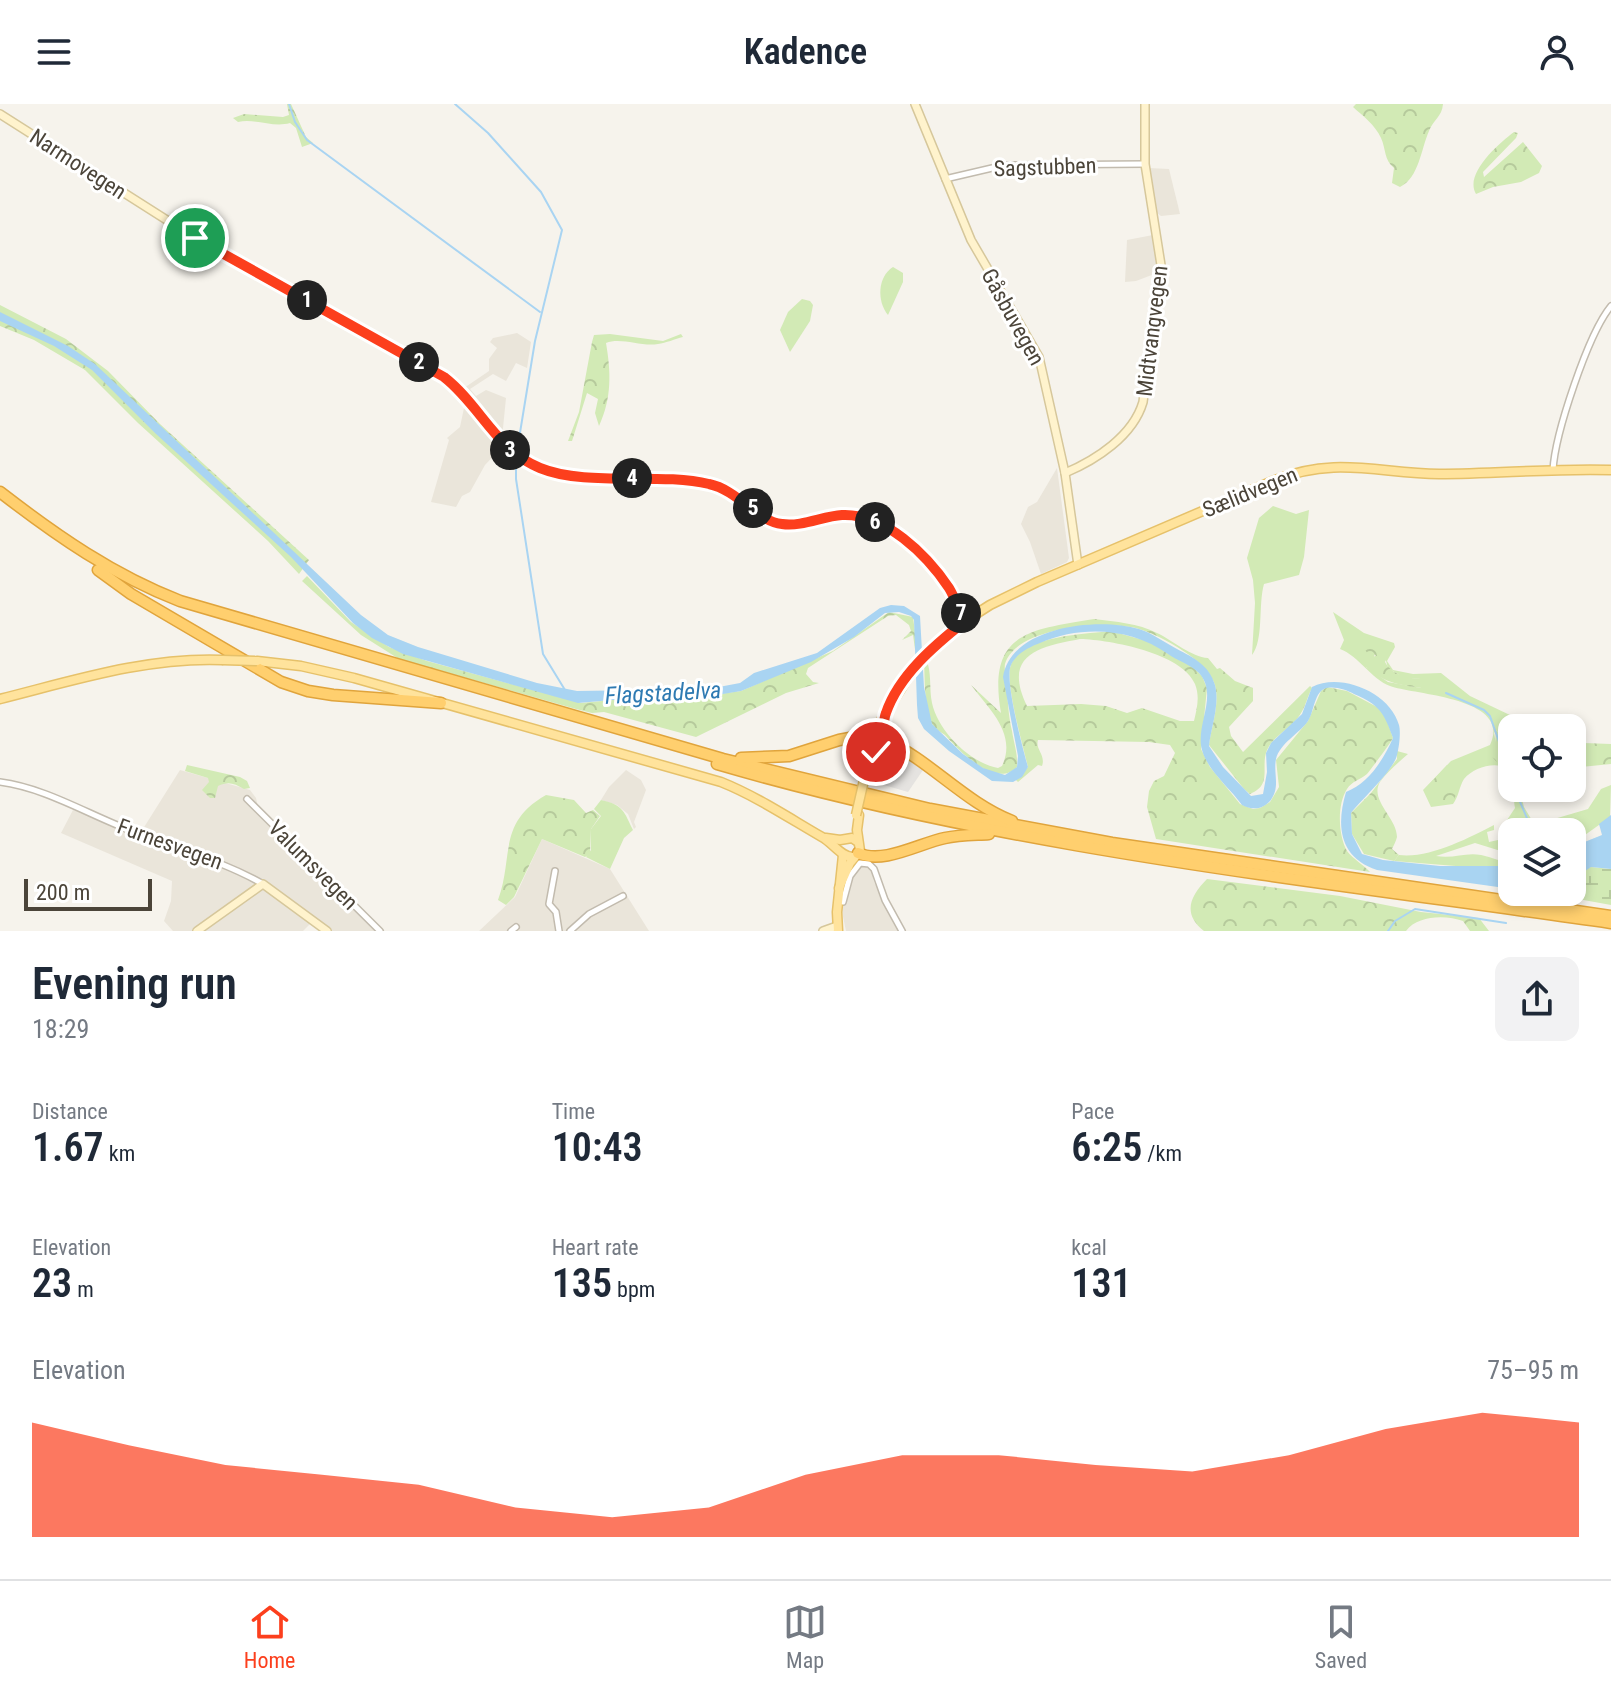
<!DOCTYPE html>
<html lang="en">
<head>
<meta charset="utf-8">
<style>
  body { margin:0; font-family:"Roboto Condensed",sans-serif; background:#f2f2f3; color:#1f2937; height:100vh; display:flex; flex-direction:column; font-size:30px; white-space:nowrap }
  * { box-sizing:border-box; margin:0 }
  p { font-size:26px; color:#747a83 }
  .icon { flex:none; width:44px; height:44px; fill:none; stroke:currentColor; stroke-width:2; stroke-linecap:round; stroke-linejoin:round }
  .map { position:relative; height:827px; overflow:hidden }
  .side { display:flex; flex-direction:column; background:#fff; flex:1 }
  .side>* { flex:none }
  .controls { position:absolute; left:1498px; top:610px; display:grid; gap:16px }
  .controls a { display:grid; place-items:center; width:88px; height:88px; border-radius:16px; background:#fff; box-shadow:0 4px 12px #0003; font-size:40px }
  .scale { position:absolute; left:24px; bottom:20px; width:128px; box-sizing:border-box; padding-left:8px; border:4px solid #4b4439; border-top:0; font-size:22px; line-height:28px; white-space:nowrap; color:#4b4439; -webkit-text-stroke:6px #fff; paint-order:stroke }
  .pin { position:absolute; display:grid; place-items:center; width:68px; height:68px; color:#fff; margin:-34px; border:4px solid #fff; border-radius:50%; box-shadow:0 2px 8px #0007 }
  .km { position:absolute; width:40px; height:40px; margin:-20px; border-radius:50%; background:#222; color:#fff; font-size:22px; line-height:40px; text-align:center }
  .round { display:grid; place-items:center; flex:none; width:84px; height:84px; border-radius:16px; background:#f2f2f3 }
  .headline { display:flex; align-items:center; justify-content:space-between; height:136px; padding:0 32px }
  h1 { font-size:44px; font-weight:600; line-height:60px }
  .stats { display:grid; grid-template-columns:repeat(3,1fr); gap:12px; height:136px; padding:8px 32px }
  .stats div { display:grid; align-content:center }
  .stats b { font-size:40px; font-weight:600 }
  .stats small { font-size:22px; font-weight:400 }
  .stats p { font-size:22px }
  .chart { height:224px; padding:16px 32px }
  .chart p { display:flex; justify-content:space-between }
  .chart svg { width:100%; height:144px; margin-top:8px; fill:#fc3f1d; opacity:.7 }
  header { display:flex; justify-content:space-between; align-items:center; height:104px; padding:0 32px; background:#fff; font-size:36px; font-weight:600 }
  .menu { display:flex; justify-content:space-around; align-items:center; height:112px; border-top:2px solid #e0e1e3; background:#fff; font-size:22px; color:#747a83 }
  .menu a { display:grid; justify-items:center; gap:4px }
  .menu .selected { color:#fc3f1d }
  .map>svg:first-child { display:block }
  .residential { fill:#eae5da }
  .green { fill:#d2eab5; fill-rule:evenodd }
  .forest { fill:url(#forest-crowns); fill-rule:evenodd }
  .wetland { fill:url(#wetland-marsh) }
  .parking { fill:#e5e3e0 }
  .water { fill:#a9d4f2 }
  .lines { fill:none; stroke-linecap:round; stroke-linejoin:round }
  .stream { stroke:#a9d4f2; stroke-width:2 }
  .street-casing { stroke:#c2bbae; stroke-width:8 }
  .secondary-casing { stroke:#d6c79b; stroke-width:10 }
  .primary-casing { stroke:#e6c16a; stroke-width:11 }
  .highway-casing { stroke:#e0a43c; stroke-width:13 }
  .street { stroke:#fff; stroke-width:5 }
  .secondary { stroke:#fff3cd; stroke-width:7 }
  .primary { stroke:#ffe39c; stroke-width:8 }
  .highway { stroke:#ffcf6e; stroke-width:10 }
  .primary-bridge-casing { stroke:#e6c16a; stroke-width:11; stroke-linecap:butt }
  .primary-bridge { stroke:#ffe39c; stroke-width:8 }
  .route-casing { stroke:#fff; stroke-width:16 }
  .route { stroke:#fc3f1d; stroke-width:10 }
  .labels { text-anchor:middle; dominant-baseline:central; stroke-width:6; stroke-linejoin:round; paint-order:stroke }
  .street-label { font-size:22px; fill:#4b4439; stroke:#fff }
  .water-label { font-size:24px; font-style:italic; fill:#2e7ab2; stroke:#fff }
</style>
</head>
<body>
<header><svg class="icon" aria-label="menu" viewBox="0 0 24 24"><path d="M4 6h16M4 12h16M4 18h16"/></svg>Kadence<svg class="icon" aria-label="person" viewBox="0 0 24 24"><circle cx="12" cy="8" r="4"/><path d="M4 21q1-7 8-7t8 7"/></svg></header>
<div class="map">
<svg width="1611" height="827" viewBox="0 0 1611 827">
  <defs>
    <pattern id="forest-crowns" width="20" height="18" patternUnits="userSpaceOnUse" patternTransform="scale(2)"><rect width="20" height="18" fill="#d2eab5"/><path d="M2 6a3 3 0 1 1 6 0M12 15a3 3 0 1 1 6 0" fill="none" stroke="#b6ca9c"/></pattern>
    <pattern id="wetland-marsh" width="20" height="14" patternUnits="userSpaceOnUse" patternTransform="scale(2)"><rect width="20" height="14" fill="#d2eab5"/><path d="M1 5h8M5 5V1M11 12h8M15 12V8" fill="none" stroke="#b6ca9c"/></pattern>
  </defs>
  <rect width="100%" height="100%" fill="#f6f3ec"/>
  <!-- residential -->
  <g class="residential">
    <path d="M1149,64L1169,65L1180,110L1161,112L1156,108Z"/>
    <path d="M1153,131L1157,169L1136,177L1125,178L1127,136Z"/>
    <path d="M517,229L531,238L527,264L516,259L506,277L493,270L470,285L476,292L486,286L506,294L501,344L485,361L470,388L462,392L456,403L431,398L449,336L447,334L460,323L464,304L472,297L464,284L489,267V255L497,244L490,238L493,234Z"/>
    <path d="M1057,364L1069,454L1067,458L1041,470L1030,438L1021,420L1028,403L1037,398Z"/>
    <path d="M180,666L250,686L256,694L258,703L384,827H321L311,819L303,827H173L164,817L171,797L172,777L61,729L73,706L141,728Z"/>
    <path d="M626,666L641,676L646,686L634,718L636,723L634,725L628,710L617,701L601,696L609,683Z"/>
    <path d="M542,735L610,765L649,827H479L515,793Z"/>
    <path d="M862,760L871,763L874,778L900,827H846L841,803L848,779L856,765Z"/>
  </g>
  <!-- green -->
  <g class="green">
    <path d="M893,163L903,169V178L888,211C877,198 877,173 893,163Z"/>
    <path d="M802,195L810,197L813,201L810,217L790,248L780,226L788,208Z"/>
    <path d="M1273,402L1296,410L1309,406L1304,453L1299,471L1264,480C1258,501 1264,536 1252,551L1255,499L1253,476L1247,454L1259,414Z"/>
    <path d="M1333,508L1364,529L1394,539L1395,543L1387,557L1393,566L1413,570L1441,569L1470,592L1512,612L1549,624H1512L1511,634L1504,633L1496,626L1494,629L1500,661L1502,664L1513,687L1515,701L1520,696L1516,684H1519L1524,703L1533,718L1537,720L1588,705L1601,685L1611,681L1610,713L1585,731L1580,740L1572,743V728H1531L1529,722L1507,716L1515,704L1512,687L1501,662C1489,659 1472,665 1464,675C1459,683 1459,692 1453,700L1431,703L1423,686L1451,657L1490,641C1513,593 1414,591 1390,582C1371,575 1359,552 1340,545L1344,536ZM1379,546H1383L1388,564L1404,574L1421,575V584L1388,578L1366,563L1375,554L1374,550Z"/>
    <path d="M601,696C624,701 624,708 633,726L624,734L610,765L586,753L591,746V725L601,712L594,705Z"/>
    <path d="M1494,721V726L1487,728L1489,738L1498,736L1510,738L1512,736V743L1504,748L1475,739L1436,752C1454,755 1465,748 1481,751C1492,753 1501,758 1512,759V762L1468,763L1394,757L1399,751C1428,755 1469,734 1494,721Z"/>
  </g>
  <!-- forest -->
  <g class="forest">
    <path d="M287,0H291L306,33L313,39L302,43L296,24L290,19C273,24 255,14 238,18L233,14L244,10L283,13L289,11Z"/>
    <path d="M1356,0H1443C1442,13 1433,16 1429,27C1421,45 1419,74 1400,83L1392,79L1394,64C1384,56 1386,45 1381,34C1375,21 1363,12 1353,3Z"/>
    <path d="M1514,28L1518,29L1516,34L1483,68L1484,73L1523,38L1542,62L1539,69L1521,78L1493,83L1476,90C1464,70 1498,40 1514,28Z"/>
    <path d="M0,201L66,235L108,267L160,320L309,456L299,470L268,437L138,319L85,266L34,236L0,222Z"/>
    <path d="M610,230L663,237L681,230L683,233C675,235 666,239 658,240C641,243 621,233 606,239C611,268 612,294 599,322L595,309L598,295L587,289L572,337H568L579,308L592,238L594,231Z"/>
    <path d="M307,472L351,518L389,543L427,557L581,599L612,596L683,595L741,587L833,547L889,508L913,513L917,543L915,545L913,531L902,536L911,527L909,521L896,511L888,512L808,564L806,570L813,578L819,579L786,589L696,633L604,608L592,609L576,605L399,555L361,531L302,477Z"/>
    <path d="M1094,515C1116,518 1138,519 1157,529C1174,537 1191,553 1208,554L1217,565L1220,564L1235,577L1253,584V597L1229,623L1231,632L1243,648L1310,582L1312,584C1306,596 1304,609 1294,618C1285,628 1273,633 1267,646C1260,663 1273,681 1250,690L1244,685L1209,641C1211,623 1220,601 1215,581C1208,557 1162,532 1139,525C1108,516 1016,522 1005,560C1004,565 1006,573 1006,578C1008,594 1008,611 1012,627C1014,640 1018,650 1017,663C996,685 960,648 946,632C942,628 934,626 932,620C924,605 925,575 924,558L926,555C932,567 929,585 932,599C938,627 970,659 998,664L1002,662C1017,630 990,606 971,581L1001,609C987,528 1029,526 1094,515Z"/>
    <path d="M1111,527L1154,539L1167,549L1192,562L1202,572L1207,584L1201,645L1210,663L1240,700L1253,705L1260,704L1270,698L1279,683L1276,656L1308,617L1321,587L1327,583L1347,587L1379,604L1385,611L1393,634C1392,637 1369,668 1367,670C1360,676 1352,677 1347,685C1337,700 1338,731 1347,747C1353,755 1364,761 1370,768L1156,735L1147,703L1149,687L1154,677L1164,672L1175,649L1170,641L1149,638L1038,636C1035,645 1046,651 1042,662L1038,661L1018,678L1016,676L1028,663C1023,643 1006,581 1010,564C1017,531 1087,530 1111,527ZM1080,535C1111,536 1182,549 1195,580C1200,593 1197,604 1194,617H1180L1142,604L1127,609L1106,602L1081,600L1027,602C1002,550 1039,543 1080,535Z"/>
    <path d="M1366,540L1390,548L1385,558C1392,571 1407,574 1421,575L1424,581L1422,584C1399,581 1381,578 1364,561L1367,556H1372L1376,551L1368,550L1363,543Z"/>
    <path d="M1496,626L1504,633H1512V684H1516L1519,702L1515,701C1513,689 1509,670 1500,661C1493,654 1493,655 1488,644L1495,641Z"/>
    <path d="M1572,635L1584,639L1611,640V660L1581,663L1572,653Z"/>
    <path d="M1397,647L1408,650C1399,658 1387,668 1380,678C1369,696 1397,714 1397,733C1396,737 1394,741 1392,745L1399,751L1394,757L1364,750L1352,730L1351,709L1371,689L1397,655Z"/>
    <path d="M187,661L240,673L247,677L250,684L244,685C234,679 228,677 218,682L215,694H210L202,686L209,678L208,674L185,667Z"/>
    <path d="M1447,661L1456,667L1462,676L1453,698L1431,701L1425,685Z"/>
    <path d="M546,691L574,696L586,709L593,706L600,712L591,725L590,750L585,753L542,735L514,793L506,801L498,796C514,752 497,719 546,691Z"/>
    <path d="M1207,775L1340,792L1421,808L1479,814L1489,827H1470L1463,817C1446,811 1418,811 1406,827H1204C1182,810 1190,792 1207,775Z"/>
  </g>
  <!-- wetland -->
  <path class="wetland" d="M1591,763L1611,765V801L1578,795L1572,787V766Z"/>
  <!-- parking -->
  <path class="parking" d="M897,649L923,666L908,688L877,679Z"/>
  <!-- water -->
  <g class="water">
    <path d="M0,208L68,242L95,260L361,511L388,531L418,543L537,579L577,587L708,585L740,579L754,569L817,549L880,504L891,501L904,502L920,512L924,583L932,620L963,650L983,664L1005,671L1017,663L1018,652L1003,573C1011,522 1098,513 1139,525C1152,529 1164,538 1177,545C1194,554 1209,561 1215,581C1220,601 1211,623 1209,642L1223,663L1251,692L1263,690L1267,668L1266,649L1271,639L1302,610L1312,583C1340,568 1390,588 1399,621C1401,628 1399,644 1397,651C1394,666 1361,696 1351,709L1352,730L1362,750L1383,756L1440,762H1512V785L1377,766C1339,753 1336,722 1346,688C1369,679 1383,656 1393,634C1384,609 1380,601 1354,590C1347,586 1332,581 1324,585C1314,590 1314,608 1308,617C1299,630 1280,639 1276,655C1273,670 1281,683 1270,697C1262,706 1252,706 1242,701C1229,683 1208,667 1202,646C1195,621 1219,591 1199,569C1190,560 1178,557 1168,550C1131,524 1082,521 1040,539C1029,543 1016,550 1011,561C1004,575 1023,645 1028,663L1022,673L1013,678L992,677L949,647L924,625L918,614L917,601L914,516L911,512L899,508L885,509L854,533L811,558L741,587L693,595L612,596L578,599L403,550L372,534L353,519L291,453L155,329L92,266L54,242L0,217Z"/>
    <path d="M1611,711V765L1591,763L1585,767L1572,766V743L1602,731L1599,720Z"/>
  </g>
  <g class="lines">
    <!-- stream -->
    <g class="stream">
      <path d="M289,0L295,18L307,36L540,208"/>
      <path d="M455,0L488,29L541,88L562,126L535,237L517,347"/>
      <path d="M516,353V375L543,550L565,586"/>
      <path d="M1446,589L1484,606L1490,612L1512,675"/>
      <path d="M1514,684L1533,728"/>
      <path d="M1388,827L1395,817L1415,805L1506,819"/>
    </g>
    <!-- street casing -->
    <g class="street-casing">
      <g id="street">
        <path d="M945,75L1005,61L1145,60"/>
        <path d="M1553,366C1555,330 1588,230 1611,202"/>
        <path d="M0,678C46,684 89,711 132,727C176,745 221,756 263,780"/>
        <path d="M247,695L380,827"/>
        <path d="M555,767L549,800L556,808L559,827"/>
        <path d="M843,798L850,772L860,759L869,760L874,765L885,796L902,827"/>
        <path d="M511,827L516,823"/>
        <path d="M570,827L589,810L623,792"/>
      </g>
    </g>
    <!-- secondary casing -->
    <g class="secondary-casing">
      <g id="secondary">
        <path d="M915,0L971,136L1039,253L1065,369L1078,461"/>
        <path d="M0,10L195,134L440,270C471,292 486,328 516,350C567,387 649,369 709,380C738,388 756,415 778,420C799,425 823,411 845,411C879,411 912,439 933,463C947,479 956,497 971,512"/>
        <path d="M1065,369C1096,356 1133,332 1143,298L1161,161L1145,60V0"/>
        <path d="M197,827L263,780L327,827"/>
        <path d="M823,827L837,822"/>
      </g>
    </g>
    <!-- primary casing -->
    <g class="primary-casing">
      <g id="primary">
        <path d="M257,557L301,562L354,574L721,678C756,692 789,714 822,733C833,739 841,753 853,753"/>
        <path d="M0,595C72,577 146,553 222,556"/>
        <path d="M871,662L885,639L881,629L873,627"/>
        <path d="M864,676L868,656L864,639L866,631L876,624L913,566L965,517L990,501L1037,478L1275,376C1335,352 1378,369 1439,370C1496,370 1554,364 1611,366"/>
        <path d="M826,734L840,736L852,734L858,738"/>
        <path d="M839,784L850,759L860,747L857,726L859,711"/>
        <path d="M838,827L837,808L843,751"/>
      </g>
    </g>
    <!-- highway casing -->
    <g class="highway-casing">
      <g id="highway">
        <path d="M0,388C57,432 113,471 180,497L723,655L930,705L1112,739L1611,812"/>
        <path d="M98,466L131,490L281,578L308,587L333,591L441,599"/>
        <path d="M885,636C931,657 964,698 1012,717"/>
        <path d="M741,654L789,652L839,636L866,631"/>
        <path d="M717,660C1008,745 1312,776 1611,819"/>
        <path d="M858,749C883,761 920,739 945,734C959,731 974,731 989,730"/>
      </g>
    </g>
    <!-- street -->
    <use href="#street" class="street"/>
    <!-- secondary -->
    <use href="#secondary" class="secondary"/>
    <!-- primary -->
    <use href="#primary" class="primary"/>
    <!-- highway -->
    <use href="#highway" class="highway"/>
    <!-- primary-bridge casing -->
    <g class="primary-bridge-casing">
      <g id="primary-bridge">
        <path d="M222,556L257,557"/>
        <path d="M856,711L864,676"/>
      </g>
    </g>
    <!-- primary-bridge -->
    <use href="#primary-bridge" class="primary-bridge"/>
  </g>
  <g class="lines">
    <!-- route casing -->
    <g class="route-casing">
      <path id="route" d="M195,134L444,273C480,301 496,346 540,364C586,383 659,368 709,380C738,386 758,418 782,420C802,423 823,412 842,411C885,409 927,451 949,484C955,494 959,506 965,517C935,541 899,571 886,609C880,623 891,641 876,648"/>
    </g>
    <!-- route -->
    <use href="#route" class="route"/>
  </g>
  <g class="labels">
    <!-- street labels -->
    <g class="street-label">
      <text transform="translate(78 60) rotate(33)">Narmovegen</text>
      <text transform="translate(1045 63) rotate(-2)">Sagstubben</text>
      <text transform="translate(1013 213) rotate(61)">Gåsbuvegen</text>
      <text transform="translate(1152 227) rotate(-83)">Midtvangvegen</text>
      <text transform="translate(1250 388) rotate(-22)">Sælidvegen</text>
      <text transform="translate(170 740) rotate(20)">Furnesvegen</text>
      <text transform="translate(313 761) rotate(45)">Valumsvegen</text>
    </g>
    <!-- water labels -->
    <g class="water-label">
      <text transform="translate(663 589) rotate(-3)">Flagstadelva</text>
    </g>
  </g>
</svg>
<div class="controls">
<a><svg class="icon" aria-label="locate" viewBox="0 0 24 24"><circle cx="12" cy="12" r="6"/><path d="M12 2v4M12 18v4M2 12h4M18 12h4"/></svg></a>
<a><svg class="icon" aria-label="layers" viewBox="0 0 24 24"><path d="M12 4l9 5-9 5-9-5zM3 14l9 5 9-5"/></svg></a>
</div>
<div class="scale">200 m</div>
<div class="pin" style="left:195px;top:134px;background:#1e9e55"><svg class="icon" aria-label="arrive" viewBox="0 0 24 24"><path d="M6 21V4h12l-3 4 3 4H6"/></svg></div>
<div class="pin" style="left:876px;top:648px;background:#d93025"><svg class="icon" aria-label="check" viewBox="0 0 24 24"><path d="M5 12l5 5 9-10"/></svg></div>
<b class="km" style="left:307px;top:196px">1</b>
<b class="km" style="left:419px;top:258px">2</b>
<b class="km" style="left:510px;top:346px">3</b>
<b class="km" style="left:632px;top:374px">4</b>
<b class="km" style="left:753px;top:404px">5</b>
<b class="km" style="left:875px;top:418px">6</b>
<b class="km" style="left:961px;top:509px">7</b>
</div>
<section class="side">
<div class="headline"><div><h1>Evening run</h1><p>18:29</p></div><a class="round"><svg class="icon" aria-label="share" viewBox="0 0 24 24"><path d="M12 15V3M7 8l5-5 5 5M5 13v7h14v-7"/></svg></a></div>
<div class="stats">
<div><p>Distance</p><b>1.67<small> km</small></b></div>
<div><p>Time</p><b>10:43</b></div>
<div><p>Pace</p><b>6:25<small> /km</small></b></div>
</div>
<div class="stats">
<div><p>Elevation</p><b>23<small> m</small></b></div>
<div><p>Heart rate</p><b>135<small> bpm</small></b></div>
<div><p>kcal</p><b>131</b></div>
</div>
<div class="chart"><p><span>Elevation</span>75–95 m</p>
<svg viewBox="0 0 160 44" preserveAspectRatio="none"><path d="M0 44V9L10 16L20 22L30 25L40 28L50 35L60 38L70 35L80 25L90 19L100 19L110 22L120 24L130 19L140 11L150 6L160 9V44z"/></svg>
</div>
</section>
<nav class="menu">
<a class="selected"><svg class="icon" aria-label="home" viewBox="0 0 24 24"><path d="M3 11l9-7 9 7M6 9v11h12V9"/></svg>Home</a>
<a><svg class="icon" aria-label="map" viewBox="0 0 24 24"><path d="M3 6l6-2 6 2 6-2v14l-6 2-6-2-6 2zM9 4v14M15 6v14"/></svg>Map</a>
<a><svg class="icon" aria-label="saved" viewBox="0 0 24 24"><path d="M7 4h10v16l-5-4-5 4z"/></svg>Saved</a>
</nav>
</body>
</html>
